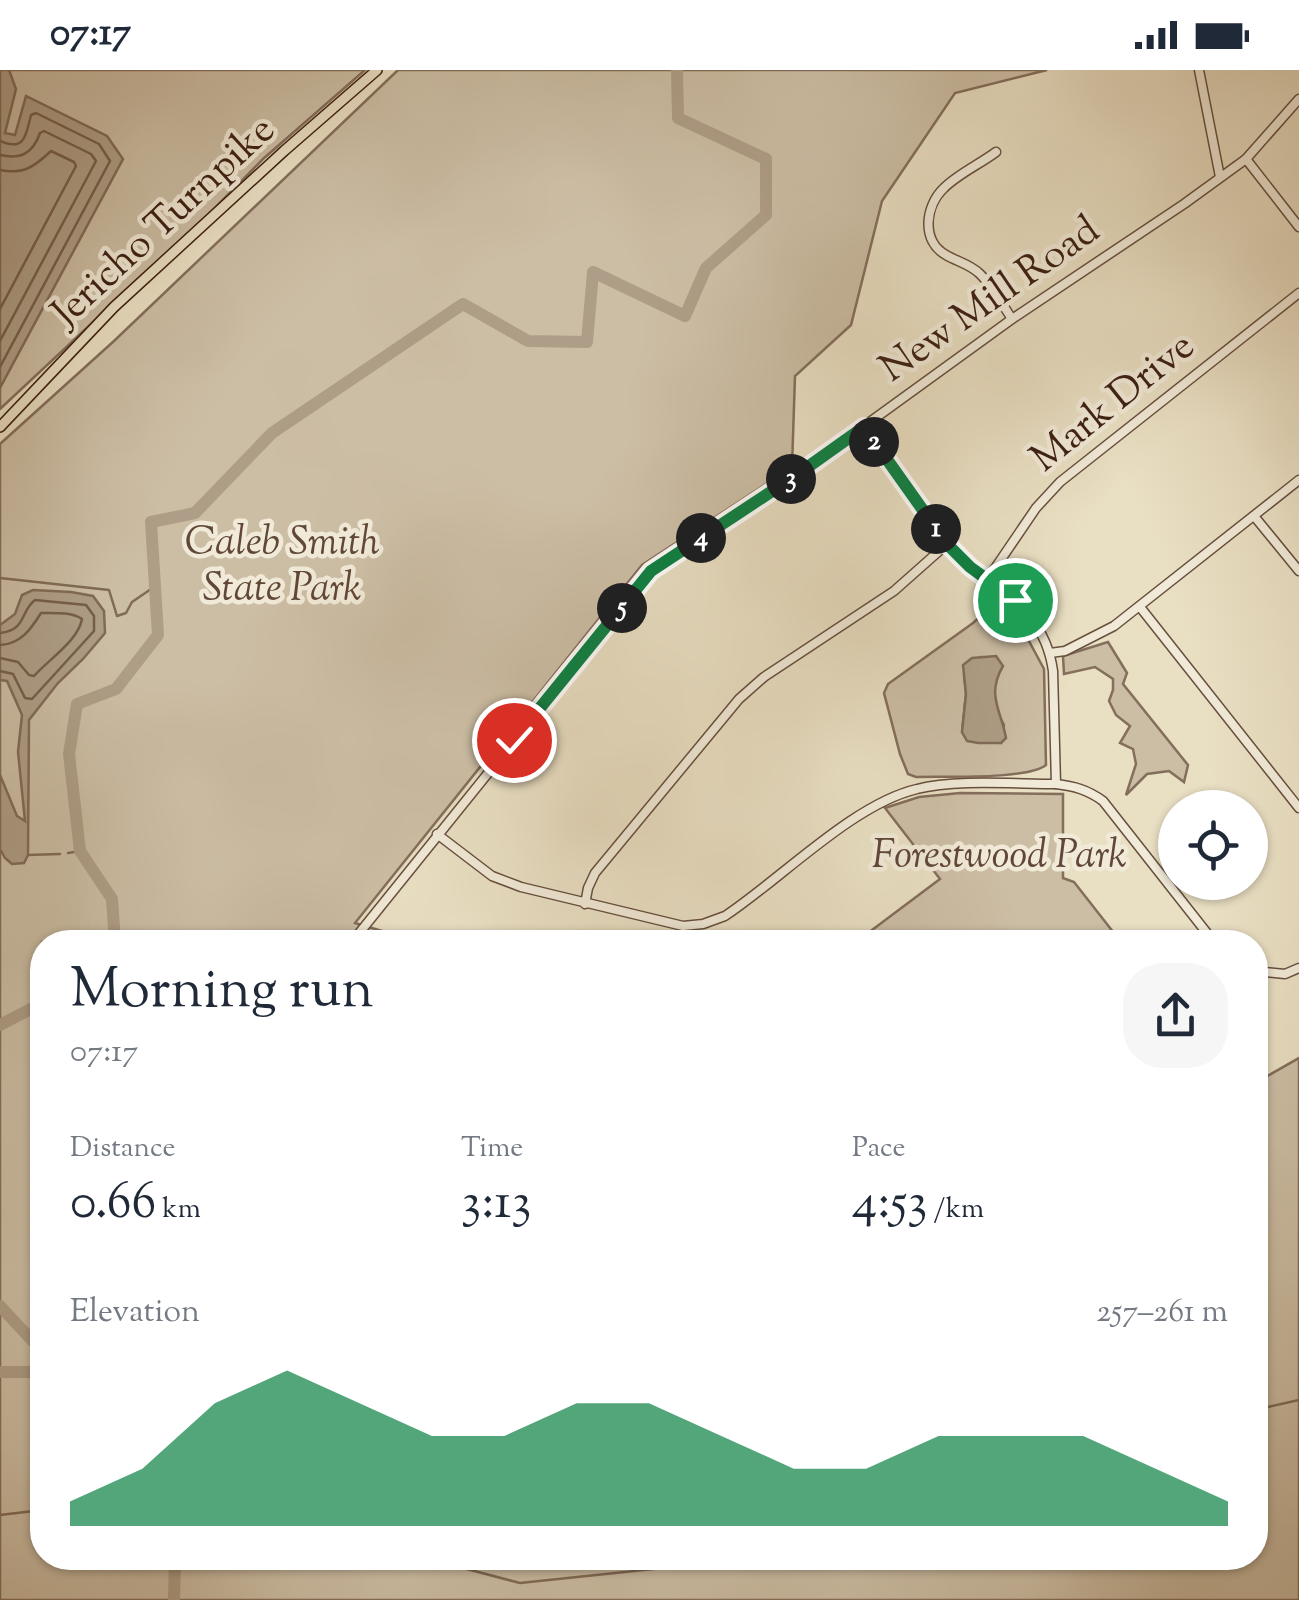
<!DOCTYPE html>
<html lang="en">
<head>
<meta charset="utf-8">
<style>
  body { margin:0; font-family:"Sorts Mill Goudy",serif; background:#f6f6f7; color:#1f2937; height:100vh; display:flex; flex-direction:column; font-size:38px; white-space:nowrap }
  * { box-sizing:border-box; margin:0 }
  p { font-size:32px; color:#747a83 }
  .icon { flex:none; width:55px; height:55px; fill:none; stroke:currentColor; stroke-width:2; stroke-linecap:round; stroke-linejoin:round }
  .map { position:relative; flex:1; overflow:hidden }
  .drawer { position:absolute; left:30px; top:860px; width:1238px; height:640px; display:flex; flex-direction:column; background:#fff; border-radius:40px; box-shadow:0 2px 8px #0004 }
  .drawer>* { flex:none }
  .controls { position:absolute; left:1158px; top:720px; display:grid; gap:20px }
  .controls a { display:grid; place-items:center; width:110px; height:110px; border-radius:50%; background:#fff; box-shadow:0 2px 8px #0004; font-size:50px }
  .pin { position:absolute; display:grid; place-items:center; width:85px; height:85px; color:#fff; margin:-42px; border:5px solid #fff; border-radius:50%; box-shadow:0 2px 10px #0007 }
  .km { position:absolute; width:50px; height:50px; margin:-25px; border-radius:50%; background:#222; color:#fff; font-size:28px; line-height:50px; text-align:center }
  .round { display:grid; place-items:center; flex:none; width:105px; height:105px; border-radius:40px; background:#f6f6f7 }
  .overview { display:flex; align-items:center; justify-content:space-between; height:170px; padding:0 40px }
  h1 { font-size:55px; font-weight:600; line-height:75px }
  .stats { display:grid; grid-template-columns:repeat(3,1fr); gap:15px; height:170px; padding:10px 40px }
  .stats div { display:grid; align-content:center }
  .stats b { font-size:50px; font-weight:600 }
  .stats small { font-size:28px; font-weight:400 }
  .stats p { font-size:28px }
  .chart { height:280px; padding:20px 40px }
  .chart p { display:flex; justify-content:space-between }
  .chart svg { width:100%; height:180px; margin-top:10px; fill:#0b8043; opacity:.7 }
  .status { display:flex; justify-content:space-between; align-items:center; height:70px; padding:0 50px; background:#fff; direction:ltr }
  .status svg { height:28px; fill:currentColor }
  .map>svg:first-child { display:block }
  .green { fill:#ccbea5; stroke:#846e5c; stroke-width:2.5; fill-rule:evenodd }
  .water { fill:#ae9e87; stroke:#806b58; stroke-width:2.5 }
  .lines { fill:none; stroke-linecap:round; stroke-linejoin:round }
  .shore { stroke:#755e4c; stroke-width:2.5 }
  .stream { stroke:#806b58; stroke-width:2.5 }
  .river { stroke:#ae9e87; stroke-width:12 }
  .minor-casing { stroke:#674f3e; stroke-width:11 }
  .major-casing { stroke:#3c1f12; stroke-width:12 }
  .minor { stroke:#f1ead8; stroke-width:8 }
  .major { stroke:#e9dfc3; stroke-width:9 }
  .route-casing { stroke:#fff; stroke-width:20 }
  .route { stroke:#0b8043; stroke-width:12 }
  .labels { text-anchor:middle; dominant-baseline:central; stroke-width:9; stroke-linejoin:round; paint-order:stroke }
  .street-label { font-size:40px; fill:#3c1f12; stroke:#f1ead8 }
  .park-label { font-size:40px; font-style:italic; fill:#604737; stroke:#f1ead8 }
</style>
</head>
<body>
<div class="status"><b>07:17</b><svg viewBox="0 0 49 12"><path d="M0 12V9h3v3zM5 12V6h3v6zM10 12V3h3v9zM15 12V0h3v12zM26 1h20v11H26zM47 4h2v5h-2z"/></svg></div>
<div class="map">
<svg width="1299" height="1530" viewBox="0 0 1299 1530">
  <rect width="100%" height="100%" fill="#e9dfc3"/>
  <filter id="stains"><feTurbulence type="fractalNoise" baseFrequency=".002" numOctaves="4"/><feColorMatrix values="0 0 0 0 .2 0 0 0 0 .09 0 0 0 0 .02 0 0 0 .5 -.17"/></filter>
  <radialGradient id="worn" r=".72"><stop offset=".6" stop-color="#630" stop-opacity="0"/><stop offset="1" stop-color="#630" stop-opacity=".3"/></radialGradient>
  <!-- green -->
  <g class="green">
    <path d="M0,0H365L263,89L212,141L0,339Z"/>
    <path d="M398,0H1047L955,23L882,131L851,255L795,306L792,397L642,495L355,853L419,872H42V1488H1255V1013L1299,988V1530H0V374L114,271Z"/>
    <path d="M993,535L1015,545L1044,599L1046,695C1027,710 943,706 916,707L908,704L900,684L884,623L888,614L973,553ZM981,587L988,588L999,603L994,615L996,640L1004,655L1001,673L968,671L962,662L966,624L964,605Z"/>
    <path d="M1108,572L1127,603L1123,614L1188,695L1184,712L1169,701L1147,704L1126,725L1136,694L1133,679L1120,673L1130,656L1116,645L1109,631L1113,620V609L1095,597L1064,604L1063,586Z"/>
    <path d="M960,723L1063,724V808L1074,812L1121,872H856L940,809L885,738L919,727Z"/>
  </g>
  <!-- water -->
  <g class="water">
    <path d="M0,0H9L16,19L5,63L15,65L26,26L107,66L123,89L0,318Z"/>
    <path d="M33,520L71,522L93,526L104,541L105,563L83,589L58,613L29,650L28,785L24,793L12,794L5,788L0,779V705L17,746L25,751L18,682L22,645L7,611L0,610V555L15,544L22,525Z"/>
    <path d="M996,586L1003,596C986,625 1001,640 1006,668L1001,673H978L967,671L962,662L966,624L963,595L972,588Z"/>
  </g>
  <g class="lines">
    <!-- shore -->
    <g class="shore">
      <path d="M0,71C25,82 26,65 31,45L36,43L99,74L110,91L0,297"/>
      <path d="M0,85C21,90 33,83 40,63L44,61L91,84L96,91L0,271"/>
      <path d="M0,100C24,105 35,96 51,81L74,92L76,96L0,239"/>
      <path d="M0,563C27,560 20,541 35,530L86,535L94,546V561L32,629L25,628L13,604L0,601"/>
      <path d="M0,575C21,574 31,559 41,543C54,543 72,542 82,549C78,571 49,589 34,606L29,605L18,592L0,588"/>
    </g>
    <!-- stream -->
    <g class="stream">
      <path d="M0,508L109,520L117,546L126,543L132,532L154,517"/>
      <path d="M68,783L80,781"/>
      <path d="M28,785L60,784"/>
      <path d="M1255,1340L1299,1330"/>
      <path d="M0,1445L42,1440"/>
      <path d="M425,1488L520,1513L758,1488"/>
    </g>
    <!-- river -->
    <g class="river">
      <path d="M115,872L112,829L80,781L69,684L77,634L116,619L158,565L151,452L195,443L272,363L463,234L528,271L587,272L593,202L685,246L706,198L766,145V89L678,48L677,0"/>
      <path d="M0,955L42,933"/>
      <path d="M0,1236L42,1281"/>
      <path d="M0,1302H42"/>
      <path d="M174,1530L175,1488"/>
    </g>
    <!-- minor casing -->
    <g class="minor-casing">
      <g id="minor">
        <path d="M1199,0L1220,107"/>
        <path d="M996,82C980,94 958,104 944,118C925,136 921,171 946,185C958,192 970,194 980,204C993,217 1002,234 1012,249"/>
        <path d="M1246,89L1299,157"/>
        <path d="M864,357C891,396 916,436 946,473C985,522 1043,529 1053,601L1056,714"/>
        <path d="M1254,446L1299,501"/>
        <path d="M987,510L1036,438L1060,412L1299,223"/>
        <path d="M1140,537L1299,738"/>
        <path d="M1050,583L1065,581L1114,556L1299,410"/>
        <path d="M437,764L492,806L521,817L683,856L703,854L725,846C781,809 853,734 917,719C955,709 1015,714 1056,714C1074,716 1088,720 1103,731L1214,872"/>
        <path d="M585,834L588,818L595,803L739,629L764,607L894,521L947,474"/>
        <path d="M352,872L651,501L798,404L1012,249L1184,134L1246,89L1299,29"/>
        <path d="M1255,901L1285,904L1299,898"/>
      </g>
    </g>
    <!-- major casing -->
    <g class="major-casing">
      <path id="major" d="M0,357L114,237L284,81L377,0"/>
    </g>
    <!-- minor -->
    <use href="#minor" class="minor"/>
    <!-- major -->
    <use href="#major" class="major"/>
  </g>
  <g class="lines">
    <!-- route casing -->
    <g class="route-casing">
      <path id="route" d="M514,670L651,501L798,404L864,357L947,474L970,497L1015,530"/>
    </g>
    <!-- route -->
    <use href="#route" class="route"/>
  </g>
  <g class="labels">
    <!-- street labels -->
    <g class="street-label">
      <text transform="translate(165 153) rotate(-43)">Jericho Turnpike</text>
      <text transform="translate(991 231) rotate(-35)">New Mill Road</text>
      <text transform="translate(1114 334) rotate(-39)">Mark Drive</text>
    </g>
    <!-- park labels -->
    <g class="park-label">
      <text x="282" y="474">Caleb Smith<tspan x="282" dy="46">State Park</tspan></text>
      <text x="999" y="787">Forestwood Park</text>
    </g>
  </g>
  <rect width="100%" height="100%" filter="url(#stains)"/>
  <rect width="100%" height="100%" fill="url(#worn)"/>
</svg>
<div class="controls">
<a><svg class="icon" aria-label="locate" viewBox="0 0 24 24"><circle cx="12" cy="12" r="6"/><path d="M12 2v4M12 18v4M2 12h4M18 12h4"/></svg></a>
</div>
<div class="pin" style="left:1015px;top:530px;background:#1e9e55"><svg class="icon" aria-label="arrive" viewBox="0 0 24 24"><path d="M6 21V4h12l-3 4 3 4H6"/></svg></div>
<div class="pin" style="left:514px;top:670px;background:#d93025"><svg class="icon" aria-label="check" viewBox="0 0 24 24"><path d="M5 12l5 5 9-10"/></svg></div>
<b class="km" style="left:936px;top:459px">1</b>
<b class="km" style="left:874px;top:372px">2</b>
<b class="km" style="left:791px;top:409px">3</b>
<b class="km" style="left:701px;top:468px">4</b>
<b class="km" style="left:622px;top:538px">5</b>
<section class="drawer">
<div class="overview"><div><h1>Morning run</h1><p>07:17</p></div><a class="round"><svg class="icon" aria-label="share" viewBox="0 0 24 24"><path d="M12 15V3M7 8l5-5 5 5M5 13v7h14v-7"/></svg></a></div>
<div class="stats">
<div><p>Distance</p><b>0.66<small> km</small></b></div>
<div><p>Time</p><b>3:13</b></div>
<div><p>Pace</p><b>4:53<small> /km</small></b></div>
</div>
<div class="chart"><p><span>Elevation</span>257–261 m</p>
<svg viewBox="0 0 160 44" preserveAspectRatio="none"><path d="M0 44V38L10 30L20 14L30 6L40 14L50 22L60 22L70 14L80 14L90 22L100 30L110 30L120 22L130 22L140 22L150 30L160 38V44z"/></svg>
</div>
</section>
</div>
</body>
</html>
